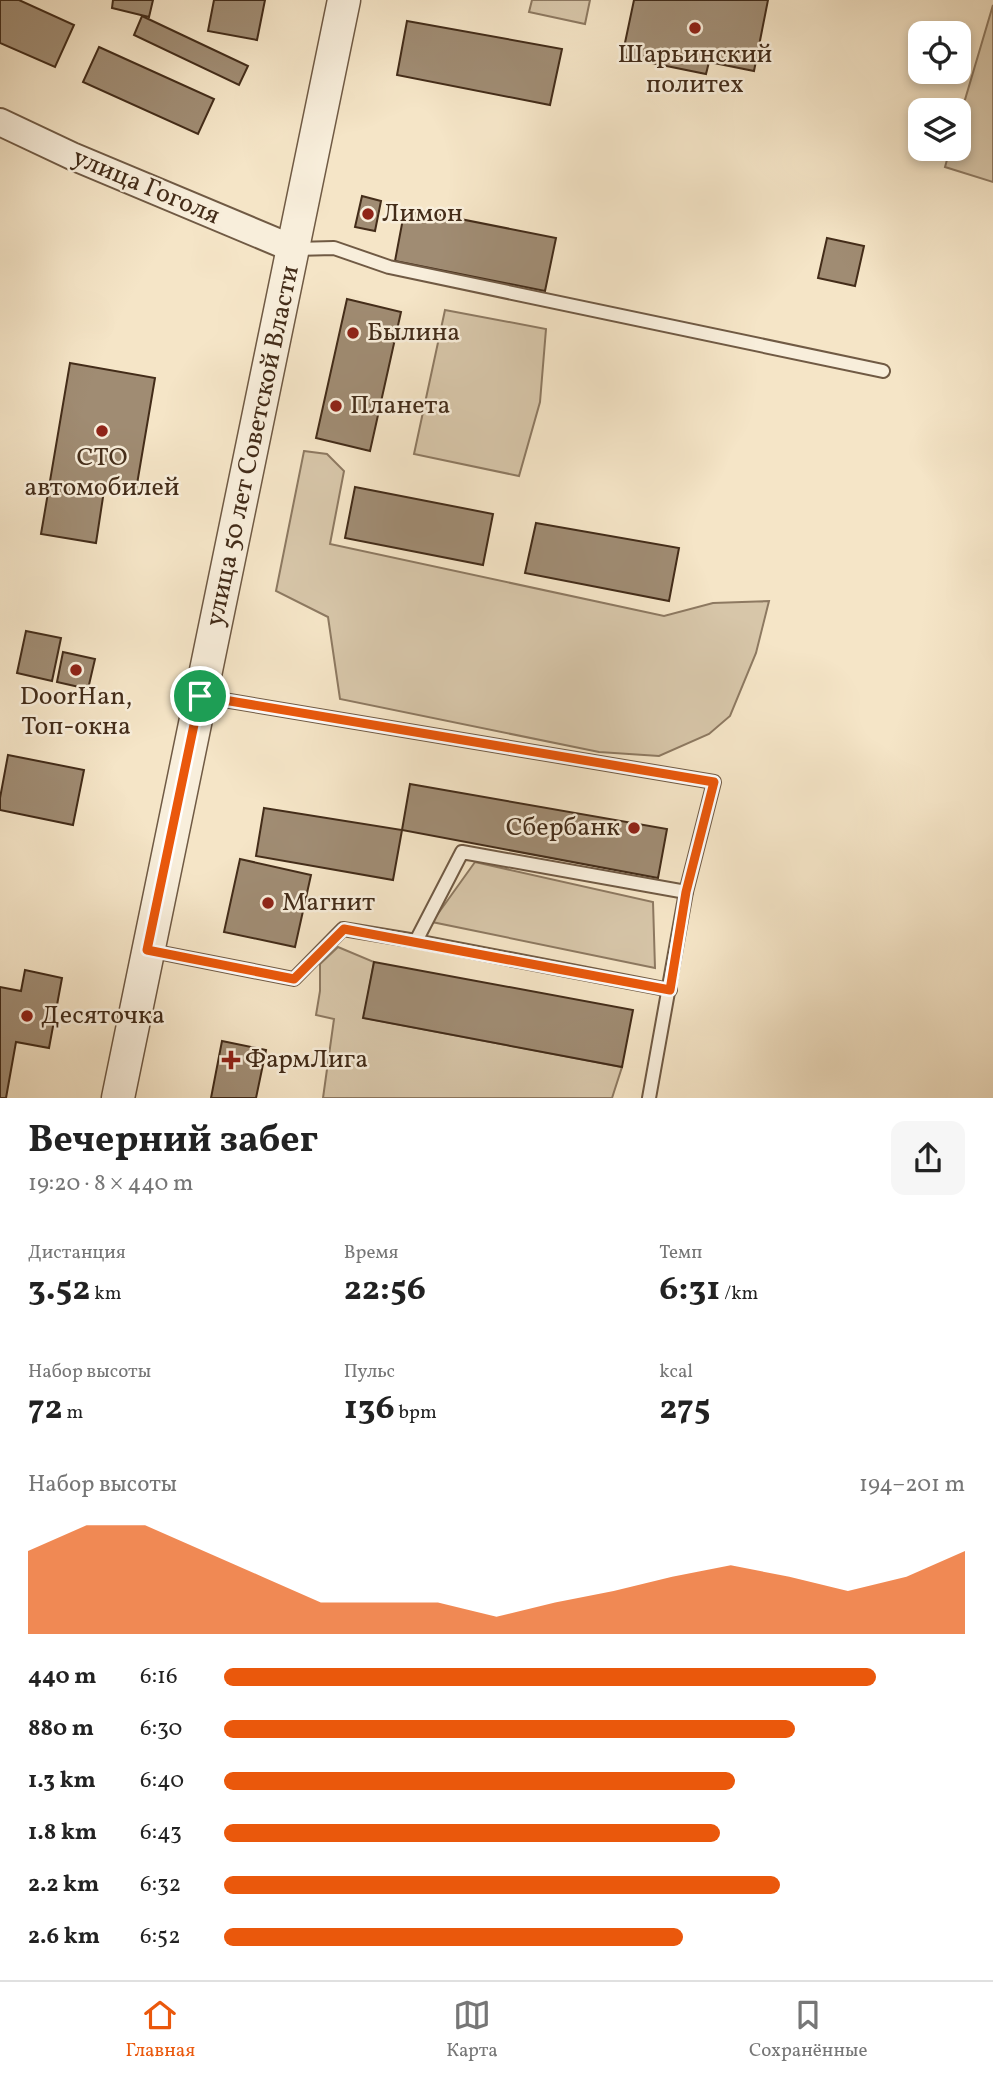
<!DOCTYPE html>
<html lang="ru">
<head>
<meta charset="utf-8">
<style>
  body { margin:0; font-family:Vollkorn,serif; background:#f6f6f6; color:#222; height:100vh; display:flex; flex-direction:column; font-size:26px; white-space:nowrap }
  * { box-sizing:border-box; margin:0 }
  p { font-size:23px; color:#767676 }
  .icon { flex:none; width:38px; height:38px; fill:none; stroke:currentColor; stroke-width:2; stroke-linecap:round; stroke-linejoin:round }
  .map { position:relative; height:1098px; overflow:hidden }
  .panel { display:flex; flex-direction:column; background:#fff; flex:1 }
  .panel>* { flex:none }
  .controls { position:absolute; left:908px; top:21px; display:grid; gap:14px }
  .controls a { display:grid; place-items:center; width:63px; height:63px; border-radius:14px; background:#fff; box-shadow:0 4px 10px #0003; font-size:35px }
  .pin { position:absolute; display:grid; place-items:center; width:60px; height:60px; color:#fff; margin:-30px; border:4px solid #fff; border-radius:50%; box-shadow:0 2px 7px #0007 }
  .round { display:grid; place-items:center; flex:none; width:74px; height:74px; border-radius:14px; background:#f6f6f6 }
  .summary { display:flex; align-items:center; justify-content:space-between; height:119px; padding:0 28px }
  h1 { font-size:38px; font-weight:700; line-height:52px }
  .figures { display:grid; grid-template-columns:repeat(3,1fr); gap:10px; height:119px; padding:7px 28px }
  .figures div { display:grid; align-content:center }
  .figures b { font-size:35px; font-weight:700 }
  .figures small { font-size:19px; font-weight:400 }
  .figures p { font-size:19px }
  .chart { height:196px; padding:14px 28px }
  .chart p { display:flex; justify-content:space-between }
  .chart svg { width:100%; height:126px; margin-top:7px; fill:#ea580c; opacity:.7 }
  ul { padding:0 28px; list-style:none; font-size:23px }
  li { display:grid; grid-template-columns:112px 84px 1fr; align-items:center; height:52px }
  li i { height:18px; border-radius:9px; background:#ea580c }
  .tabs { display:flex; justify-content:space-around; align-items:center; height:98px; border-top:2px solid #e0e0e0; background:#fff; font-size:19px; color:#767676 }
  .tabs a { display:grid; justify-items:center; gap:4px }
  .tabs .selected { color:#ea580c }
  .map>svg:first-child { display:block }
  .green { fill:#d7c6a9; stroke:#8d7961; stroke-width:2 }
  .building { fill:#a08c73; stroke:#432c19; stroke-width:2 }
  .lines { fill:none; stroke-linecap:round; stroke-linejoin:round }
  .service-casing { stroke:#705a44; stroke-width:16 }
  .minor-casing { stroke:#705a44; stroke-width:30 }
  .tertiary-casing { stroke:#705a44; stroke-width:35 }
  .service { stroke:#f8eedb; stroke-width:12 }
  .minor { stroke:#f8eedb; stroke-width:26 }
  .tertiary { stroke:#f8eedb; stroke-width:32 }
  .route-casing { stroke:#fff; stroke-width:14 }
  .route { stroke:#ea580c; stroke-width:9 }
  .poi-dot { fill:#8f2418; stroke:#f8eedb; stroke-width:2.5 }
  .labels { text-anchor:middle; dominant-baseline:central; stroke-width:5; stroke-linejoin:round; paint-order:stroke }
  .poi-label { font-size:26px; fill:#432c19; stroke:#f8eedb; text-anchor:start }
  .street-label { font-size:26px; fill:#432c19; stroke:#f8eedb }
</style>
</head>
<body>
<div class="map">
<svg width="993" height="1098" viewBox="0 0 993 1098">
  <rect width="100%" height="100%" fill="#f5e5c7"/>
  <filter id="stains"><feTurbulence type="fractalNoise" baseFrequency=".00286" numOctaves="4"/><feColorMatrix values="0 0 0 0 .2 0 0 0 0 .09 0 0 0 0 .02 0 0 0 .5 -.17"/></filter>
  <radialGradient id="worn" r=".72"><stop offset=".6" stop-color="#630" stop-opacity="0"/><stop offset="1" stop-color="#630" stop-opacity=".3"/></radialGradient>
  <!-- green -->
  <g class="green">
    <path d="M532,0H590L585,24L529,12Z"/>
    <path d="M993,5V182L945,167L950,149H959V120Z"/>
    <path d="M445,310L546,329L540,402L519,476L414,454Z"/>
    <path d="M304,451L327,454L344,471L330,544L664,616L713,603L769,601L756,653L730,716L709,734L659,756L599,752L340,699L328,617L276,591Z"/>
    <path d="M475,862L653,902L655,968L432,922Z"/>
    <path d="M338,947L374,962L364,1018L622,1067L612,1098H323L334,1019L316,1015L320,991V964Z"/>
  </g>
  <!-- building -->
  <g class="building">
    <path d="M0,0H19L74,25L55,67L0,43Z"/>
    <path d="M113,0H153L149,17L112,8Z"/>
    <path d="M214,0H265L257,40L208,31Z"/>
    <path d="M634,0H768L754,71L709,62L706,74L622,57Z"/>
    <path d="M142,16L248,66L239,85L134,35Z"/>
    <path d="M407,21L562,49L550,105L397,75Z"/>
    <path d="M99,47L214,99L198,134L83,82Z"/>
    <path d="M362,196L381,201L375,231L355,227Z"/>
    <path d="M405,208L556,238L545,291L395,261Z"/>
    <path d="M827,238L864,246L855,286L818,278Z"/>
    <path d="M347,299L401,312L370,451L316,438Z"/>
    <path d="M70,363L155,378L136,490L105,484L96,543L41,534Z"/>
    <path d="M355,487L493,514L483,565L345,538Z"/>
    <path d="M536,523L679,548L669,601L525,573Z"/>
    <path d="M26,631L61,638L52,681L17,673Z"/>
    <path d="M63,652L95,659L88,689L57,682Z"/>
    <path d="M8,755L84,770L73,825L0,810V798Z"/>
    <path d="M410,784L667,829L658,878L402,830Z"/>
    <path d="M264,808L402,830L393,880L256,856Z"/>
    <path d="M240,859L311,875L295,947L224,932Z"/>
    <path d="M374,962L633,1010L622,1067L363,1018Z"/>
    <path d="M25,970L62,978L49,1048L16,1042L6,1098H0V987L21,991Z"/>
    <path d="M222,1041L266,1050L256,1098H211Z"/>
  </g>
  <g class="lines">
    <!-- service casing -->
    <g class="service-casing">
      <g id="service">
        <path d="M295,249L334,248L389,267L883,371"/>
        <path d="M200,696L714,782L686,892L649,1098"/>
        <path d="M416,941L670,990"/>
        <path d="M147,950L294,979L343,929L416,941L462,852L686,892"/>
      </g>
    </g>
    <!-- minor casing -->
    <g class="minor-casing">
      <path id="minor" d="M0,122L72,156L294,249"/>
    </g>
    <!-- tertiary casing -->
    <g class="tertiary-casing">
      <path id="tertiary" d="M118,1098L344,0"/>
    </g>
    <!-- service -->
    <use href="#service" class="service"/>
    <!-- minor -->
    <use href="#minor" class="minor"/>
    <!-- tertiary -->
    <use href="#tertiary" class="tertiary"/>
  </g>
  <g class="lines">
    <!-- route casing -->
    <g class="route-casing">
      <path id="route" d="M200,696L714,782L686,892L670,990L344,929L294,979L147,950Z"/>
    </g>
    <!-- route -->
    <use href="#route" class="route"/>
  </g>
  <!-- markers -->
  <g class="poi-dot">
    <circle cx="695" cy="28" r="7"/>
    <circle cx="368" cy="214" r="7"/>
    <circle cx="353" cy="333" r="7"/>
    <circle cx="336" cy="406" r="7"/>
    <circle cx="102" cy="431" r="7"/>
    <circle cx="76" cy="670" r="7"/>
    <circle cx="634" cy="828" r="7"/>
    <circle cx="268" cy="903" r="7"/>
    <circle cx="27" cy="1016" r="7"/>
    <path d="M227.5 1049.5h7v7h7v7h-7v7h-7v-7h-7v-7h7z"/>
  </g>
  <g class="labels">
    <!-- poi labels -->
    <g class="poi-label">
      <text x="695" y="55" text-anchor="middle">Шарьинский<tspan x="695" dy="30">политех</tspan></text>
      <text x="382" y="214">Лимон</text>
      <text x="367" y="333">Былина</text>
      <text x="350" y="406">Планета</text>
      <text x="102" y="458" text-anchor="middle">СТО<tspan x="102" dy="30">автомобилей</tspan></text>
      <text x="76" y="697" text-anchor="middle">DoorHan,<tspan x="76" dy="30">Топ-окна</tspan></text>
      <text x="620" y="828" text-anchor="end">Сбербанк</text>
      <text x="282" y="903">Магнит</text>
      <text x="41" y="1016">Десяточка</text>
      <text x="245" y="1060">ФармЛига</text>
    </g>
    <!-- street labels -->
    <g class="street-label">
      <text transform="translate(146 187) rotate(23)">улица Гоголя</text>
      <text transform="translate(253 446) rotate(-78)">улица 50 лет Советской Власти</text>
    </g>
  </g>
  <rect width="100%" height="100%" filter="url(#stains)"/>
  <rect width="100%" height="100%" fill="url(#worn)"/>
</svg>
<div class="controls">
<a><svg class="icon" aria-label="locate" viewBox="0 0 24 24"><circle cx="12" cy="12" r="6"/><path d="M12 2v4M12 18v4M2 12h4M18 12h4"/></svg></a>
<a><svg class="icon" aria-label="layers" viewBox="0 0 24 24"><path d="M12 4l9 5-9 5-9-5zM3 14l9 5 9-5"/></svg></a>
</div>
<div class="pin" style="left:200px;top:696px;background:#1e9e55"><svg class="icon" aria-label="arrive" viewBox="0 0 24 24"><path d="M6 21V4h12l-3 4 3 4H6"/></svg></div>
</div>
<section class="panel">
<div class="summary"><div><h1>Вечерний забег</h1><p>19:20 · 8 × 440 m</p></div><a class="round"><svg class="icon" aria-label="share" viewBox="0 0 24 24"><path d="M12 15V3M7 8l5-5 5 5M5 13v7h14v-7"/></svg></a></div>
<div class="figures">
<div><p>Дистанция</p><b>3.52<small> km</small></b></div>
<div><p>Время</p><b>22:56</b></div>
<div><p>Темп</p><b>6:31<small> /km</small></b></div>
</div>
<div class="figures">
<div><p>Набор высоты</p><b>72<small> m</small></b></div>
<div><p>Пульс</p><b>136<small> bpm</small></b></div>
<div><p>kcal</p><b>275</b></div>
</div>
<div class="chart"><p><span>Набор высоты</span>194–201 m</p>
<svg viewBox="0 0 160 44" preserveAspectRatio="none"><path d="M0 44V15L10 6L20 6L30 15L40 24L50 33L60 33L70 33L80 38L90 33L100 29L110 24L120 20L130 24L140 29L150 24L160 15V44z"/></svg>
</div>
<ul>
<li><b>440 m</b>6:16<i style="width:88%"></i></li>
<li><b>880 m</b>6:30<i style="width:77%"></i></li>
<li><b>1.3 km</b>6:40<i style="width:69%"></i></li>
<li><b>1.8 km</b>6:43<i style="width:67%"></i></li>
<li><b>2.2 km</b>6:32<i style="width:75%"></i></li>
<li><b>2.6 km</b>6:52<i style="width:62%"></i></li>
</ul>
</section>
<nav class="tabs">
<a class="selected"><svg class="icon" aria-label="home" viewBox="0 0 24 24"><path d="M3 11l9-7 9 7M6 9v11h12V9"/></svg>Главная</a>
<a><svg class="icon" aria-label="map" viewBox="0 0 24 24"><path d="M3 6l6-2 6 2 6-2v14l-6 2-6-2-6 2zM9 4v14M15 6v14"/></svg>Карта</a>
<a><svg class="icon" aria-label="saved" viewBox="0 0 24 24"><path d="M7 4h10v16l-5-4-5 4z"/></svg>Сохранённые</a>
</nav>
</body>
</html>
